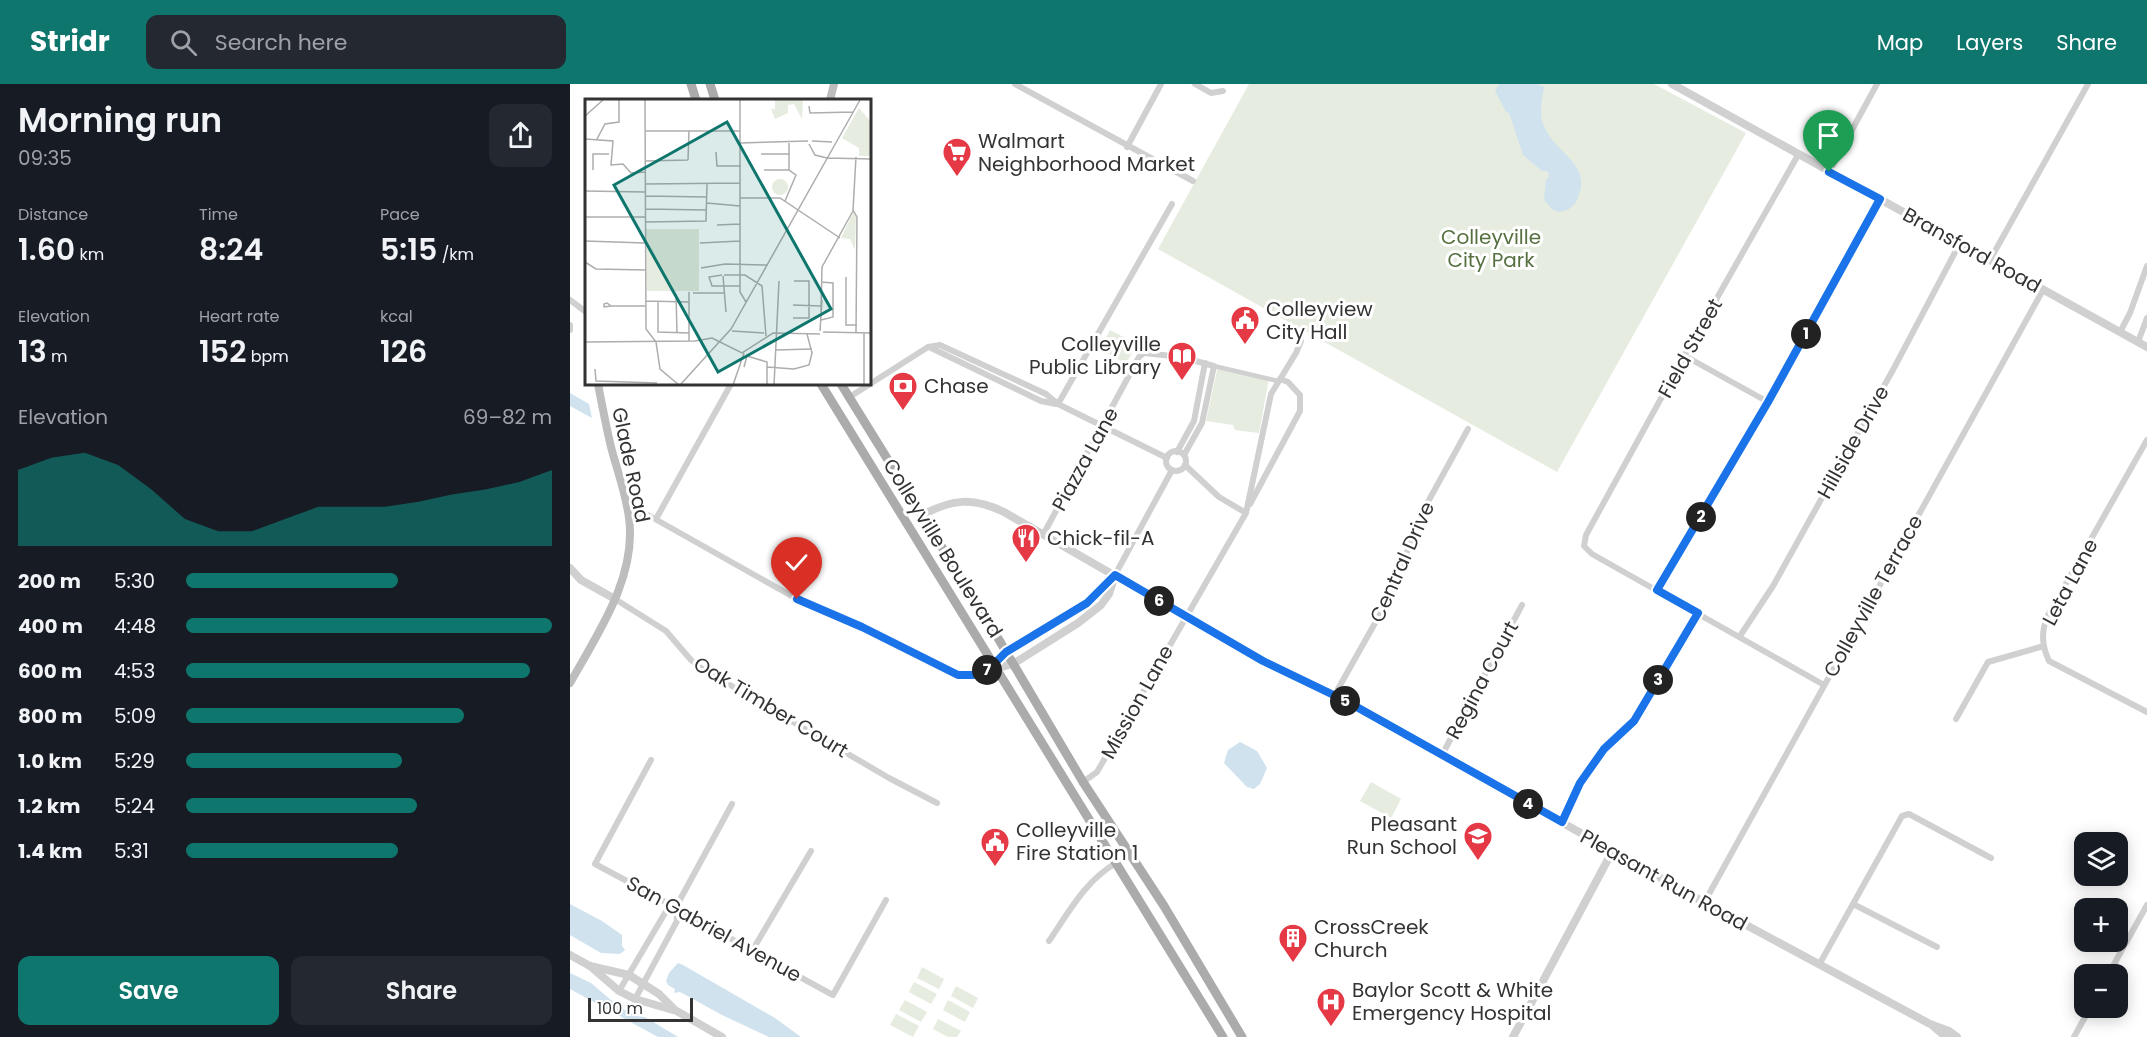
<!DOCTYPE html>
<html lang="en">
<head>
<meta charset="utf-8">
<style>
  body { margin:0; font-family:Poppins,sans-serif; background:#242831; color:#f1f3f6; height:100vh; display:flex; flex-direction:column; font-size:22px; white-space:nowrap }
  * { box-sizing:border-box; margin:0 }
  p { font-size:20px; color:#9ea1a6 }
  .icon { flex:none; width:33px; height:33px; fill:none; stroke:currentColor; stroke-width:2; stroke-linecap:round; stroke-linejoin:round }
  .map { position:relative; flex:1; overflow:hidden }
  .drawer { display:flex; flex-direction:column; background:#171b24; width:570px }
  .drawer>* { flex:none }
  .fabs { position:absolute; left:1504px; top:748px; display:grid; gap:12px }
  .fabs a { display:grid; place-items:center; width:54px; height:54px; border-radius:12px; background:#171b24; box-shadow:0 3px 15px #0003; font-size:30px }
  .scale { position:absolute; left:18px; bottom:15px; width:105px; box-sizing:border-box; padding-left:6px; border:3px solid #333; border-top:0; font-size:16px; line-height:21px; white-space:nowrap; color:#333; -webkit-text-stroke:4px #fff; paint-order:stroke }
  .pin { position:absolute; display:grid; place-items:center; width:51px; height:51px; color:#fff; margin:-62px -26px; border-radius:50% 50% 50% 0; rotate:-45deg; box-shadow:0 0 6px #0007 }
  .pin .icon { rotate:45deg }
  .km { position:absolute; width:30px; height:30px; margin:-15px; border-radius:50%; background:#222; color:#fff; font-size:16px; line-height:30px; text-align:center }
  .round { display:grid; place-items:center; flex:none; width:63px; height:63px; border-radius:12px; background:#242831 }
  .head { display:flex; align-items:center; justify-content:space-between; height:102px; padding:0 18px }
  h1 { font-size:33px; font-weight:600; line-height:45px }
  .stats { display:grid; grid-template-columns:repeat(3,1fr); gap:9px; height:102px; padding:6px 18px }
  .stats div { display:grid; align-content:center }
  .stats b { font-size:30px; font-weight:600 }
  .stats small { font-size:16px; font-weight:400 }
  .stats p { font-size:16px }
  .chart { height:168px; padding:12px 18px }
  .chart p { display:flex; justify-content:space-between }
  .chart svg { width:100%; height:108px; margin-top:6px; fill:#0f766e; opacity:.7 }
  .cta { display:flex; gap:12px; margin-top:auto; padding:12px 18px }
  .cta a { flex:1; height:69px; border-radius:12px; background:#0f766e; color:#fff; font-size:24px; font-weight:600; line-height:69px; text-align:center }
  .cta a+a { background:#242831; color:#f1f3f6 }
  ul { padding:0 18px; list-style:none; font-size:20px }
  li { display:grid; grid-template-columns:96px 72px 1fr; align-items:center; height:45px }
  li i { height:15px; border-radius:8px; background:#0f766e }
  header { display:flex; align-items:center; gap:36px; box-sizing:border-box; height:84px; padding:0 30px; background:#0f766e; color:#fff }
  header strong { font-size:28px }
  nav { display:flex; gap:33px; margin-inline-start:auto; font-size:21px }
  .search { width:420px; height:54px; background:#242831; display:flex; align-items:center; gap:15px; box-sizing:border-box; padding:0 21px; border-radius:12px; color:#9ea1a6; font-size:22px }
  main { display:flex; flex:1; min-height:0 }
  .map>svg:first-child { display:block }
  .green { fill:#e6ecdf }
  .water { fill:#cfe2ee }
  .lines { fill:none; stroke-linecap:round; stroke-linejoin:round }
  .pedestrian { stroke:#d0d0d0; stroke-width:4.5 }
  .minor { stroke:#d0d0d0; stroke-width:6 }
  .tertiary { stroke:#d0d0d0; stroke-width:8 }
  .secondary { stroke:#bdbdbd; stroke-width:8 }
  .primary { stroke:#ababab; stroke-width:9 }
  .route-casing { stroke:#fff; stroke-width:12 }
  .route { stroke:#1a73e8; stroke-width:8 }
  .labels { text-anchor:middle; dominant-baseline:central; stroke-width:6; stroke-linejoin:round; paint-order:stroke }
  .poi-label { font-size:20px; fill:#333; stroke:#fff; text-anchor:start }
  .park-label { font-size:20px; fill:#56703f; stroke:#fff }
  .street-label { font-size:20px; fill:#333; stroke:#fff }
  .inset-road { fill:none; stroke:#adadad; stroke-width:1.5 }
  .view { fill:#0f766e; fill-opacity:0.15; stroke:#0f766e; stroke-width:3 }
  .inset-edge { fill:none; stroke:#333; stroke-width:3 }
</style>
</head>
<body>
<header>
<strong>Stridr</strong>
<div class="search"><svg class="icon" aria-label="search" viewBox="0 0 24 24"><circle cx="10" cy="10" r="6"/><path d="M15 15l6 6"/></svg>Search here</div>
<nav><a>Map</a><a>Layers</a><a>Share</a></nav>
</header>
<main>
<section class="drawer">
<div class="head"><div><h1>Morning run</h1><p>09:35</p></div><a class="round"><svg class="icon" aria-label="share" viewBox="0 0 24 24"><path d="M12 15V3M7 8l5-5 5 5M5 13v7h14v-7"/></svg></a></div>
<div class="stats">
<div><p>Distance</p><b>1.60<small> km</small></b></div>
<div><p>Time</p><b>8:24</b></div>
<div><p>Pace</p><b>5:15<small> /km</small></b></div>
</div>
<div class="stats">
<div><p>Elevation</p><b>13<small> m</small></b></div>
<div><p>Heart rate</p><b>152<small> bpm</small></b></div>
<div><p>kcal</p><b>126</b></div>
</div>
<div class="chart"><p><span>Elevation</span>69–82 m</p>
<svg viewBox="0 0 160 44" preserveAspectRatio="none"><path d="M0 44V13L10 8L20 6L30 11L40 21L50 33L60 38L70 38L80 33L90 28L100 28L110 28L120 26L130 23L140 21L150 18L160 13V44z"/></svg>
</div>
<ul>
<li><b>200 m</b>5:30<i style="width:58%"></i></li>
<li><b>400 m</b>4:48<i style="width:100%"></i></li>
<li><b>600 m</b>4:53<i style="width:94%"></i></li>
<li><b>800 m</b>5:09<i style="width:76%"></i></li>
<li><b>1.0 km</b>5:29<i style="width:59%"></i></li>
<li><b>1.2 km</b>5:24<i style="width:63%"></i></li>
<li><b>1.4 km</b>5:31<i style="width:58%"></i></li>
</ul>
<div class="cta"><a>Save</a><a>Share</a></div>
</section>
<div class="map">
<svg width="1577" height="953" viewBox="0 0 1577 953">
  <rect width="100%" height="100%" fill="#fff"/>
  <!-- green -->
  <g class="green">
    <path d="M679,0H1084L1176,49L987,388L588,165Z"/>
    <path d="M540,246L567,260L556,280L530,265Z"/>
    <path d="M648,282L699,294L689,349L665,346L663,341L636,337Z"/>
    <path d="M801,698L831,715L821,734L790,717Z"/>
    <path d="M352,883L374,895L369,905L347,894Z"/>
    <path d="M344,898L367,910L361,920L339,908Z"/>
    <path d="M386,902L408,914L403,924L381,912Z"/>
    <path d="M335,916L357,928L351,938L329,926Z"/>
    <path d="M378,916L400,928L395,938L373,926Z"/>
    <path d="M326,930L349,942L343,953L320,941Z"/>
    <path d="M368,935L391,947L387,953H378L363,945Z"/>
  </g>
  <!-- water -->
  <g class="water">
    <path d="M929,0H967L974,3C972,17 968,31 975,44C988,72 1023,80 1007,116C1003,124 997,127 988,128L982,125L974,116L976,95H978L979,90L977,87H972L953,71L939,29L936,28L925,7Z"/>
    <path d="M0,309L19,320L22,334L0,322Z"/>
    <path d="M670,658L687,667L697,684L690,700L684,705L677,703L654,679L658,666Z"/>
    <path d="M0,820L32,837L52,851V862L55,866L50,870L31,869L0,851Z"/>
    <path d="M108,879L113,881L205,934L231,953H199L152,931L110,908L104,909L105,905L98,901L96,897L99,889Z"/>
    <path d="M0,889L21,899L48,922L66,932L75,933L108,953H88L0,905Z"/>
  </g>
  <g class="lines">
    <!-- pedestrian -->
    <path class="pedestrian" d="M644,282L708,297"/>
    <!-- minor -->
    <g class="minor">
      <path d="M445,0L623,97"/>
      <path d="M625,0L641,9L653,7"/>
      <path d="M557,63L591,0"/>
      <path d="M1228,71L1117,267L1016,451L1014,462L1022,470L1254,601"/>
      <path d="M1259,88L1307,0"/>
      <path d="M1420,176L1518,0"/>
      <path d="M0,216L16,228"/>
      <path d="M0,241V246"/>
      <path d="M1550,248L1560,229L1577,182"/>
      <path d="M1568,258L1577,234"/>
      <path d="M359,263L471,317L486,320"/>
      <path d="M1115,272L1198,318"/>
      <path d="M278,314L358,263L370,261L476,310L488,320L597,374"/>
      <path d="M488,320L602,120"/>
      <path d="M1577,356L1477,533C1471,549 1472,562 1479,577L1577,628"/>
      <circle cx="606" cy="377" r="10"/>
      <path d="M607,368L624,337L635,279"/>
      <path d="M615,381L649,413L676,429"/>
      <path d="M680,420L730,327V311L718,298L710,295"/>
      <path d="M60,434L78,431L227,515L292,543L388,591H403L418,586"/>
      <path d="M86,435L161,300"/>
      <path d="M473,451L569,273L574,269L611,273L644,282L632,339L614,371"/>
      <path d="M545,491L602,386"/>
      <path d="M1087,506L1198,318L1309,115"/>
      <path d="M45,515L96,547L121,576L131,584L319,694L367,719"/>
      <path d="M1170,552L1203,502L1324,284L1390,159"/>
      <path d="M764,612L818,516L853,427L898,345"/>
      <path d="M1386,635L1418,578L1474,562"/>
      <path d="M872,671L952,521"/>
      <path d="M81,676L25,780C105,822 183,868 263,911L316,816"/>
      <path d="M513,698L527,688L676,429L701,310L726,269L731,257"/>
      <path d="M992,738L1010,699L1034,665L1064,637L1128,529"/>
      <path d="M1134,819L1473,206"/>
      <path d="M1283,820L1367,863"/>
      <path d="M479,857C499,828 515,797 546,779"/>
      <path d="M182,867L241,767"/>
      <path d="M1249,881L1332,732L1339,730L1421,774"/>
      <path d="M1538,891L1577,821"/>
      <path d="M49,907L95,829L106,823L162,720"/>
      <path d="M65,915L107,837L106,823"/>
      <path d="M1504,953L1520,924"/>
    </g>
    <!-- tertiary -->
    <g class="tertiary">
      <path d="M1102,0L1577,263"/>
      <path d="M352,431C382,415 403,413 434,428L693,577L776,617L1128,815L1360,940L1379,947L1387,953"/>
      <path d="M0,484L11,496L45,515"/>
      <path d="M421,582L436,568L517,519L544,492"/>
      <path d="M418,586L443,580L508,539L531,521L539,510L545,491"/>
      <path d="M0,871L20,882L49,907L65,915L103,926"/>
      <path d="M20,882L59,891L89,910L105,926L152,953"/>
      <path d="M1364,943L1376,953"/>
      <path d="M943,953L1043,766"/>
    </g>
    <!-- secondary -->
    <g class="secondary">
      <path d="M260,16L264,0"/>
      <path d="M0,599C28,549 67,493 59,434C56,410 47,386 41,363C36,342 32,321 28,300"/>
    </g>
    <!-- primary -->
    <g class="primary">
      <path d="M121,0L126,16"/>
      <path d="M140,0L145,16"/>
      <path d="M251,300L653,953"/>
      <path d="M271,300L422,544L513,698L594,822L672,953"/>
    </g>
  </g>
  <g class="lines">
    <!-- route casing -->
    <g class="route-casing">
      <path id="route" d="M227,515L292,543L388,591H403L418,586L436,568L517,519L545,491L693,577L776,617L992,738L1010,699L1034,665L1064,637L1128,529L1087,506L1198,318L1310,115L1259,88"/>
    </g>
    <!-- route -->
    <use href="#route" class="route"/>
  </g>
  <!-- icons -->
  <defs>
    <g id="supermarket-pin" transform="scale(1.5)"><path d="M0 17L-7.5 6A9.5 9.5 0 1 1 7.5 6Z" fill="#e63946" stroke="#fff"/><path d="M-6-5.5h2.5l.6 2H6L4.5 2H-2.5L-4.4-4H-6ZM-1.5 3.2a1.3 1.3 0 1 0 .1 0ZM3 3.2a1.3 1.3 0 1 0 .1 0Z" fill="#fff"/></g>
    <g id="civic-pin" transform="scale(1.5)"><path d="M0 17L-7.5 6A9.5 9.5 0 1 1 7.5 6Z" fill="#e63946" stroke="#fff"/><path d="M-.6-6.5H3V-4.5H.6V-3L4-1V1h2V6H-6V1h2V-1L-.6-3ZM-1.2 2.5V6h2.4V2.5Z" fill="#fff"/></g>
    <g id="library-pin" transform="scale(1.5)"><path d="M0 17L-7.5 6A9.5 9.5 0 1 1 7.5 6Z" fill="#e63946" stroke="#fff"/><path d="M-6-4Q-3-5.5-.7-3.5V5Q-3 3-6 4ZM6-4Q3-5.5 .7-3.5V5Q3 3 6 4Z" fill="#fff"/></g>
    <g id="bank-pin" transform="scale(1.5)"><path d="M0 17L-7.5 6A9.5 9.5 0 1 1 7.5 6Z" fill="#e63946" stroke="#fff"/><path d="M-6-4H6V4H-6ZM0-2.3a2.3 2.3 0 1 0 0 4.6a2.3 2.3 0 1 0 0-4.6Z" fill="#fff"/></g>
    <g id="restaurant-pin" transform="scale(1.5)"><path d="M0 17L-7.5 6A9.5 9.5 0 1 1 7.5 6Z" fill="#e63946" stroke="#fff"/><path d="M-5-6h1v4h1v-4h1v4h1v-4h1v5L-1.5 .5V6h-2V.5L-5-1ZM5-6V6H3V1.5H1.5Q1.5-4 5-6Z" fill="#fff"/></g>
    <g id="school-pin" transform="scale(1.5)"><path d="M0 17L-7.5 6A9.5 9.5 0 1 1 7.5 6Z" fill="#e63946" stroke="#fff"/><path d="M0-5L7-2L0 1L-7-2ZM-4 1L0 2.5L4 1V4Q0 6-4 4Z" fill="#fff"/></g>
    <g id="building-pin" transform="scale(1.5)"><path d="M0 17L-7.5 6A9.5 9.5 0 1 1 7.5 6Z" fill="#e63946" stroke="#fff"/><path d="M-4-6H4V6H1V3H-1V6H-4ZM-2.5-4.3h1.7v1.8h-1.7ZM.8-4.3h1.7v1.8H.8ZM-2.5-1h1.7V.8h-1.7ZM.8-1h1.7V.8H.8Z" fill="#fff"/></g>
    <g id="hospital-pin" transform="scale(1.5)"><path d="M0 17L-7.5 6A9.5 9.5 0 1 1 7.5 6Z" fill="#e63946" stroke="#fff"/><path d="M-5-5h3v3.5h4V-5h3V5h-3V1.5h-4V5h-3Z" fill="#fff"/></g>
  </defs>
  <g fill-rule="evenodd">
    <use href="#supermarket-pin" x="387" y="68"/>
    <use href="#civic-pin" x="675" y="236"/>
    <use href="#library-pin" x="612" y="272"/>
    <use href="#bank-pin" x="333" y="302"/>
    <use href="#restaurant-pin" x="456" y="454"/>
    <use href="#school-pin" x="908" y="752"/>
    <use href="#civic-pin" x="425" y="758"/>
    <use href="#building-pin" x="723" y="854"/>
    <use href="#hospital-pin" x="761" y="918"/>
  </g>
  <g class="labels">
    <!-- poi labels -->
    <g class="poi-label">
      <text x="408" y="57">Walmart<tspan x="408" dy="23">Neighborhood Market</tspan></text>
      <text x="696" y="225">Colleyview<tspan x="696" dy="23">City Hall</tspan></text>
      <text x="591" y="260" text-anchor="end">Colleyville<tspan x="591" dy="23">Public Library</tspan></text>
      <text x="354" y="302">Chase</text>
      <text x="477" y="454">Chick-fil-A</text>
      <text x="887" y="740" text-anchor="end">Pleasant<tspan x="887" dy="23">Run School</tspan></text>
      <text x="446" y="746">Colleyville<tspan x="446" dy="23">Fire Station 1</tspan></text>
      <text x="744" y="843">CrossCreek<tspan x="744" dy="23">Church</tspan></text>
      <text x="782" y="906">Baylor Scott &amp; White<tspan x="782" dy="23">Emergency Hospital</tspan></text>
    </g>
    <!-- park labels -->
    <g class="park-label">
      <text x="921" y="153">Colleyville<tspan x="921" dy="23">City Park</tspan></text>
    </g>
    <!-- street labels -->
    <g class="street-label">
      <text transform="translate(1402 166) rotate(29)">Bransford Road</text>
      <text transform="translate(1120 264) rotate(-61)">Field Street</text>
      <text transform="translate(1283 358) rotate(-61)">Hillside Drive</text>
      <text transform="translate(515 375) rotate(-61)">Piazza Lane</text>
      <text transform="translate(61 381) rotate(78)">Glade Road</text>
      <text transform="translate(373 464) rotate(58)">Colleyville Boulevard</text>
      <text transform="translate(832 478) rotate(-66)">Central Drive</text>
      <text transform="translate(1500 498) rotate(-62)">Leta Lane</text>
      <text transform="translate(1303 512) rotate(-61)">Colleyville Terrace</text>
      <text transform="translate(912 596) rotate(-62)">Regina Court</text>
      <text transform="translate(567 618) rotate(-61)">Mission Lane</text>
      <text transform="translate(201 623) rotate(31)">Oak Timber Court</text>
      <text transform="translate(1094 796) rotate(29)">Pleasant Run Road</text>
      <text transform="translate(144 845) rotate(29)">San Gabriel Avenue</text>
    </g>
  </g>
  <!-- overview -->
  <g transform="translate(15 15)">
    <rect width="286" height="286" fill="#fff"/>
    <path d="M190,1H218L217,20L209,5L203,6V14L190,20L186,10H190ZM274,9L286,23V57H274V49L257,39ZM187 88a8 8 0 1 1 16 0a8 8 0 1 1-16 0ZM268,114L271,116L270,151L265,140L256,139ZM61,130H114V192H62Z" fill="#e6ecdf"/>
    <path class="inset-road" d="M60,1L61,230L71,243L75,270L94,286M155,1V193L161,203M224,7L225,14L268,13M0,17L18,1M61,32H155M0,40L28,42L26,66L38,65L46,74L60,73M12,40L20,25L34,23V1M227,42L247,43M155,44L223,42M224,45L230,56L242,59M131,53L132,67H156M176,55H205M242,59L287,60M103,61L104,32M60,62L103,61M8,71V55H24M179,71H204M61,85L155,84M0,92L60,93M60,97L122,98M155,99H195L255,139M200,102L211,76L204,71V44M122,104L155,107M60,110L122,111M0,118H61M61,123L121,122L122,85M132,126L155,125M0,142L60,144M115,144L155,142M0,163L11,170L61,171M116,169L140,165L182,166M137,176L124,178L127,187H155M139,176H160L177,187L181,237M138,177L141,213M261,178V226H272M236,183L248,184V218L236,221M104,193V242M108,194H139M91,195L92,234M61,202L104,203M73,202V233L104,234M22,204L26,207L19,208V205ZM208,206L236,207M26,207H60M236,213L237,168L268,112M208,219H224V182H209M147,232L179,234M235,232L237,201M238,233L287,234M271,233L272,118L268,111L271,58M0,243L110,242L127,239L157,254L188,234L235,235M190,251L227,250M159,268L162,257L182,263V286M182,268L209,270L224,266L227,254L222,235M10,270L11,282L72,284M95,286L146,230L275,1M148,286L159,254M189,286L194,182M279,286V234"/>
    <path class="view" d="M142,23L246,210L133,273L29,86Z"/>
    <rect width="286" height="286" class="inset-edge"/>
  </g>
</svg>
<div class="fabs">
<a><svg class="icon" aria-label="layers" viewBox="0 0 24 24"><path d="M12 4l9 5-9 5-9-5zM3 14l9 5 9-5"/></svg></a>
<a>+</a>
<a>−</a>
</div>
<div class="scale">100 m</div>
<div class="pin" style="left:1259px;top:88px;background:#1e9e55"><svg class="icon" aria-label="arrive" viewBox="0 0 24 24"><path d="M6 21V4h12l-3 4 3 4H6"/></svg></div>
<div class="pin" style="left:227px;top:515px;background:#d93025"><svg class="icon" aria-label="check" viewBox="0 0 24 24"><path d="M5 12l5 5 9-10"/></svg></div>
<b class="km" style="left:1236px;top:250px">1</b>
<b class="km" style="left:1131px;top:433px">2</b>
<b class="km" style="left:1088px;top:596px">3</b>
<b class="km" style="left:958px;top:720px">4</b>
<b class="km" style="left:775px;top:617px">5</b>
<b class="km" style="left:589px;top:517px">6</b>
<b class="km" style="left:417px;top:586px">7</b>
</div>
</main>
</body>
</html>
